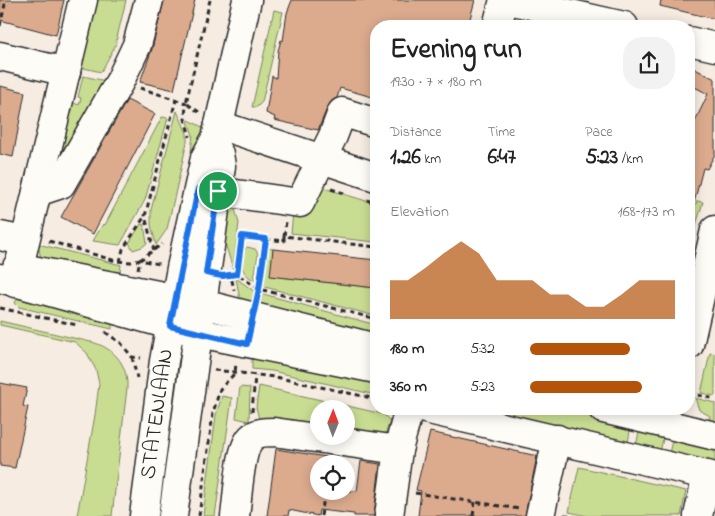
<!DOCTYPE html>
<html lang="en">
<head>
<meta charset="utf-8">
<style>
  body { margin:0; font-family:"Indie Flower",sans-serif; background:#f2f2f2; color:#222; height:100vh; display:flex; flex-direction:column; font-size:19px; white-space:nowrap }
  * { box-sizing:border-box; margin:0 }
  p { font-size:16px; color:#767676 }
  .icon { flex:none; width:28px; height:28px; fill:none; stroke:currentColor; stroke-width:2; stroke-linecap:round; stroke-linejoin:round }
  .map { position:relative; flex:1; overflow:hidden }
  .panel { position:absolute; left:370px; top:20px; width:325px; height:395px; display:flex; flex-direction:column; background:#fff; border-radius:20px; box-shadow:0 2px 12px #0003 }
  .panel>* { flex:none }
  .needle { width:32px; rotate:1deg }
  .fabs { position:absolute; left:310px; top:400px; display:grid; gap:10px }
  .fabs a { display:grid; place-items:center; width:45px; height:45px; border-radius:50%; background:#fff; box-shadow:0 2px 12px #0003; font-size:25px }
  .pin { position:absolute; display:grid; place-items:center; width:42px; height:42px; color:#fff; margin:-21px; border:2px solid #fff; border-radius:50%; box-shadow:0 1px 5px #0007 }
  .round { display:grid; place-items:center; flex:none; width:52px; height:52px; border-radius:20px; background:#f2f2f2 }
  .headline { display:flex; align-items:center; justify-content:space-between; height:85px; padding:0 20px }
  h1 { font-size:28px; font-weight:800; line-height:38px }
  .stats { display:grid; grid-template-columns:repeat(3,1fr); gap:8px; height:85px; padding:5px 20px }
  .stats div { display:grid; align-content:center }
  .stats b { font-size:21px; font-weight:800 }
  .stats small { font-size:14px; font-weight:400 }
  .stats p { font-size:14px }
  .chart { height:140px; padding:10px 20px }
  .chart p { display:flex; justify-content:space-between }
  .chart svg { width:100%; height:90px; margin-top:5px; fill:#b45309; opacity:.7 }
  ul { padding:0 20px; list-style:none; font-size:16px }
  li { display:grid; grid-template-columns:80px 60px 1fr; align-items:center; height:38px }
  li i { height:12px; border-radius:6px; background:#b45309 }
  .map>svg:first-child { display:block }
  .green { fill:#c9dd92; stroke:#7a845e }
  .building { fill:#dcab8e; stroke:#2b2b2b }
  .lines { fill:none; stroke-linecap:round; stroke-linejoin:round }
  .minor-casing { stroke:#2b2b2b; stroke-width:31 }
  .path { stroke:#2b2b2b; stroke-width:3; stroke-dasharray:5 4; stroke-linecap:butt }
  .minor { stroke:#fdfcf7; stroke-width:28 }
  .route-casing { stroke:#fff; stroke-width:10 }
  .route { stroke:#1a73e8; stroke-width:6 }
  .labels { text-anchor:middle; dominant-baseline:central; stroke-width:4; stroke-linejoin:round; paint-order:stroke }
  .street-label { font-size:22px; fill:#2b2b2b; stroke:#fdfcf7 }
</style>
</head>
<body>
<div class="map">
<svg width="715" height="516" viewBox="0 0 715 516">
  <rect width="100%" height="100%" fill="#f6ece2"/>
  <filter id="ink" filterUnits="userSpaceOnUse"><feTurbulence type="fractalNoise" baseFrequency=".02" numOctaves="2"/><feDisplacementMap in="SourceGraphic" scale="10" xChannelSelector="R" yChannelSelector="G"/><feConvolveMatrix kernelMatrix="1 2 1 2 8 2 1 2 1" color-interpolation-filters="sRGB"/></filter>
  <g filter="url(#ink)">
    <!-- green -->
    <g class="green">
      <path d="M97,0H126L115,46L101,72L75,66L91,24Z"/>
      <path d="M274,10L283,12L262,102L257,107H252Z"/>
      <path d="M74,73L80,75L75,97L72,96L71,102L79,105L81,98L78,97L83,76L115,83L64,170L51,166Z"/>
      <path d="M177,111L187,133V142L167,229L156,245L151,225V210Z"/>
      <path d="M162,117L168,118L145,200L120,245L93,241L103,224L105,225Z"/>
      <path d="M189,120L206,129L194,152L191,151L193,135L188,122Z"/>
      <path d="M324,188L376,204V242L291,233L293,212L312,206Z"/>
      <path d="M697,201L703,202L690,245L689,202L696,204Z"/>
      <path d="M228,206H234L239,223L233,269L224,240Z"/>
      <path d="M141,224L144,225L147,243L142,247L133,250L129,243Z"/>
      <path d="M38,244L121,265L119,279L41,259Z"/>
      <path d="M247,247L255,249L258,254L254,280C243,275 240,266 241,254Z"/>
      <path d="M268,248L273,249L271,276L376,288V316L265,287L263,285Z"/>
      <path d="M236,278L255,292L251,304L240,300Z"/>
      <path d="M263,294L376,325V337L259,306Z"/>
      <path d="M17,298L112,324V329L19,307L15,303Z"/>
      <path d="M0,321L95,343C116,350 128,366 127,388L112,516H77L95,415L99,384L96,370L87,353L75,342L0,325Z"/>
      <path d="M252,350L376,375V395L272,371L252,369Z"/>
      <path d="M710,353L715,354V396L701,393Z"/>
      <path d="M259,386L383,414L390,421L385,435L346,432V409H319V428L260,423L256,407Z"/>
      <path d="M240,387L250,388L249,421L236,418Z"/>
      <path d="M222,396L232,398L215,516H203L216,415Z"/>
      <path d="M695,398L715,403V426L708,425L710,416L699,410Z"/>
      <path d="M455,409H560L631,425L627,449Z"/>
      <path d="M640,427L664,434L659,457L635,451Z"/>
      <path d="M673,436L715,445V470L668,458Z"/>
      <path d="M579,467L686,491L681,516H588L569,512Z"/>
    </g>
    <!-- building -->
    <g class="building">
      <path d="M0,0H64L56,35L0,20Z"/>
      <path d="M164,0H195L174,90L140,82L152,49Z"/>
      <path d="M292,0H475L468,26H376V98L340,88L337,98L328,106L318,130L274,120L275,117L266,113L272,76L276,78L278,51L281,40L283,41L287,13Z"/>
      <path d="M661,0H715V19L660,6Z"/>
      <path d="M689,66L715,79V154L707,169L703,168L694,203L689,202V134L708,94L689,84Z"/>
      <path d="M0,86L25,92L13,157L0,154Z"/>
      <path d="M127,100L155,114L93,234L61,217Z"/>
      <path d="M273,249L376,260V288L270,276Z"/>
      <path d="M0,383L27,388L23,406L28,407L15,468L0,466Z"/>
      <path d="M430,432L537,456L525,516H418L421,491L416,490Z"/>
      <path d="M276,449L326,457L325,464H319V491H357L361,461L380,464L374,516H354V514L319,510L318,516L289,510L288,516H267Z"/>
    </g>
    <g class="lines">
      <!-- minor casing -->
      <g class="minor-casing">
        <g id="minor">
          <path d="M509,0L624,26"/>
          <path d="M497,26L504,0"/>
          <path d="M689,41L715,47"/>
          <path d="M0,56L66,72"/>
          <path d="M219,125L376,177"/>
          <path d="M200,189L300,203L333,136L342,112L376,123"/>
          <path d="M37,192L61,184L120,81L137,45L149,0"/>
          <path d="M0,236L24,241"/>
          <path d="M17,267L203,304L376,348"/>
          <path d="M0,278L199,333L376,369"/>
          <path d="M15,283L83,0"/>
          <path d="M689,345L715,230"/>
          <path d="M425,409L715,477"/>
          <path d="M603,409L715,436"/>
          <path d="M144,516L164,361L181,268L205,158L216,138L247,0"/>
          <path d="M173,516L221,166L219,154"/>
          <path d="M235,516C238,497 239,451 251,438C257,432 266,432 274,432L398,450"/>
          <path d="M389,516L398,450L409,409"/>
          <path d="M540,516L557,439"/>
          <path d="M698,516L707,475"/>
        </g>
      </g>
      <!-- path -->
      <g class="path">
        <path d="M0,26L6,0"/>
        <path d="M140,88L186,103L185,119L190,137"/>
        <path d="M199,112L186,103L210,0"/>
        <path d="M331,189L347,194"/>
        <path d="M367,200L376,203"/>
        <path d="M284,236L286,222"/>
        <path d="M266,239L284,241V236L376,247"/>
        <path d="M49,241L116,261L131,262L140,260L159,264"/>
        <path d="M154,251L145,216L176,100"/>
        <path d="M120,262L123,249L145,216"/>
        <path d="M138,269L140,260L162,244"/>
        <path d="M230,271L234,290"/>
        <path d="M231,273L237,274L259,289L376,319"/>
        <path d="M237,274L242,236L266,239L259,290"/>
        <path d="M0,308L77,325"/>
        <path d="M105,332L121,343L132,357L141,358"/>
        <path d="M132,357L137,378"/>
        <path d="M214,370L275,377L376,399"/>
        <path d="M689,393L715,399"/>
        <path d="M252,412L255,375"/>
        <path d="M415,493L520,509"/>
        <path d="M564,515L573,516"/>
        <path d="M199,516L213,413L220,389L235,373L236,363"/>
        <path d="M321,516L325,491"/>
        <path d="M473,516L475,502"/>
      </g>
      <!-- minor -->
      <use href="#minor" class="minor"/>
    </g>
  </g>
  <g class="lines" filter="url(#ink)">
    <!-- route casing -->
    <g class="route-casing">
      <path id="route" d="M198,189L218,191L206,273L222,276L237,274L242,236L266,239L259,289L247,344L170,326Z"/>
    </g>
    <!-- route -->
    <use href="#route" class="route"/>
  </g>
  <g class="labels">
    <!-- street labels -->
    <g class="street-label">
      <text transform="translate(158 414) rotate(-82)">STATENLAAN</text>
    </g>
  </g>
</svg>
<div class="fabs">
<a><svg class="needle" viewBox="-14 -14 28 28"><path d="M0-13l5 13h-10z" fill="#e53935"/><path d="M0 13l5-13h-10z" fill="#767676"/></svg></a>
<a><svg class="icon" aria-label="locate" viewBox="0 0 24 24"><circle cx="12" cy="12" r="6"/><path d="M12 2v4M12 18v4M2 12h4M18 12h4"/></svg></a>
</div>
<div class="pin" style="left:218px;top:191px;background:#1e9e55"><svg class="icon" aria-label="arrive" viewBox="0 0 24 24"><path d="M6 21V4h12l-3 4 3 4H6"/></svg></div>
<section class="panel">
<div class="headline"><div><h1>Evening run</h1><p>19:30 · 7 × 180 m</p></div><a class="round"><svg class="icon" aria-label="share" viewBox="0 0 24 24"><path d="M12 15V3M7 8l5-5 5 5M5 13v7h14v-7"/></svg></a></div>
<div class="stats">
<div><p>Distance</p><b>1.26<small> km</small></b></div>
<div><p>Time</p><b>6:47</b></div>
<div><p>Pace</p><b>5:23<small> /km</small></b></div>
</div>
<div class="chart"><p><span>Elevation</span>168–173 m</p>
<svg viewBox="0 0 160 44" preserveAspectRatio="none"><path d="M0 44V25L10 25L20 19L30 12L40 6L50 12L60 25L70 25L80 25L90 32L100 32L110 38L120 38L130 32L140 25L150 25L160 25V44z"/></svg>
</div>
<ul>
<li><b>180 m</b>5:32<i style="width:69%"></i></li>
<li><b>360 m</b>5:23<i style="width:77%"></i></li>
</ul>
</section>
</div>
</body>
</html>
